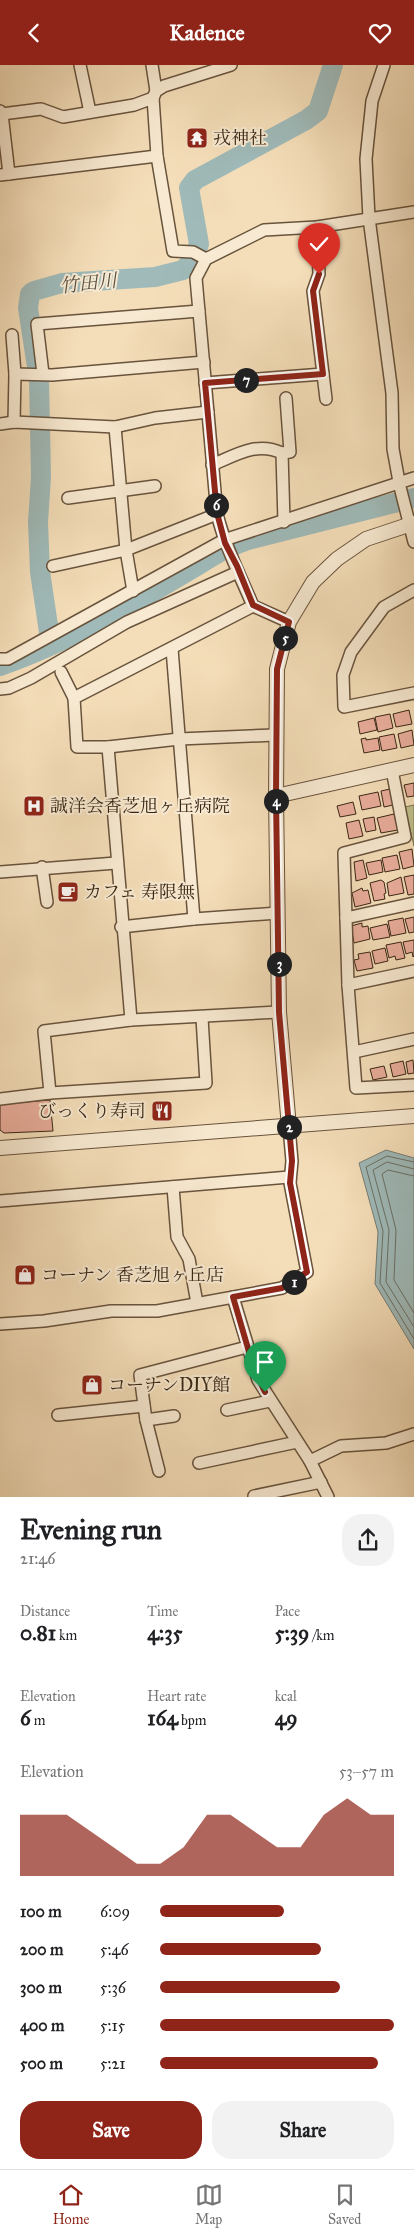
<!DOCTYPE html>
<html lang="en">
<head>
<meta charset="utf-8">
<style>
  body { margin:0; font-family:"IM FELL Great Primer","Noto Serif JP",serif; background:#f2f2f2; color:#202124; height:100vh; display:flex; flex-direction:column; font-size:19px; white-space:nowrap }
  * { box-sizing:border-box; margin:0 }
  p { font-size:16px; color:#757577 }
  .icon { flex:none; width:28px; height:28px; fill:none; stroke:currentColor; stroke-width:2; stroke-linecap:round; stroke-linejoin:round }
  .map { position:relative; height:1432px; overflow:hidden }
  .side { display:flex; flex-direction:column; background:#fff; flex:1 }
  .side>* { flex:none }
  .pin { position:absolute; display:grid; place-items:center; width:42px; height:42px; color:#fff; margin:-51px -21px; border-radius:50% 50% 50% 0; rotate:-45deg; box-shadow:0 0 5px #0007 }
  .pin .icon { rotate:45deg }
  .km { position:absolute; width:25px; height:25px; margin:-12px; border-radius:50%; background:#222; color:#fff; font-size:14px; line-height:25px; text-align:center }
  .round { display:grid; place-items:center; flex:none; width:52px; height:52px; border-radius:20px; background:#f2f2f2 }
  .summary { display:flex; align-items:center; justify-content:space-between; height:85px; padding:0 20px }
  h1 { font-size:28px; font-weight:700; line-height:38px }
  .figures { display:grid; grid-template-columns:repeat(3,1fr); gap:8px; height:85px; padding:5px 20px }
  .figures div { display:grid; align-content:center }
  .figures b { font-size:21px; font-weight:700 }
  .figures small { font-size:14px; font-weight:400 }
  .figures p { font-size:14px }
  .chart { height:140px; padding:10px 20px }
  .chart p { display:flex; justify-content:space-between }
  .chart svg { width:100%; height:90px; margin-top:5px; fill:#8f2418; opacity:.7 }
  .primary-button { display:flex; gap:10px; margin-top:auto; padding:10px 20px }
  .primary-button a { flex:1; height:58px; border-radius:20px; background:#8f2418; color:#fff; font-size:20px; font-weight:700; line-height:58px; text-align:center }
  .primary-button a+a { background:#f2f2f2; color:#202124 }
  ul { padding:0 20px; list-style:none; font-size:16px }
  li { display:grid; grid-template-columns:80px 60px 1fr; align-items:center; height:38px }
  li i { height:12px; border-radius:6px; background:#8f2418 }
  header { display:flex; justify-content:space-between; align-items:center; height:65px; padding:0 20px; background:#8f2418; color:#fff; font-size:22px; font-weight:700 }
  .tab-bar { display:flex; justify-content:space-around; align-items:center; height:70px; border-top:1px solid #e0e0e0; background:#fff; font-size:14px; color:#757577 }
  .tab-bar a { display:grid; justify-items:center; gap:2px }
  .tab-bar .current { color:#8f2418 }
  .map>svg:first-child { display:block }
  .green { fill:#bfc08c; stroke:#7c7250 }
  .water { fill:#9fbab9; stroke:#767e77 }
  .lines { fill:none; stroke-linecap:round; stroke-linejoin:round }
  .shore { stroke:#6c7066; stroke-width:1 }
  .river { stroke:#9fbab9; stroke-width:20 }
  .building { fill:#e9ad9b; stroke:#392514 }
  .minor-casing { stroke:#68533d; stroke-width:14 }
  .tertiary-casing { stroke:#68533d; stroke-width:16 }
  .minor { stroke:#f8ead2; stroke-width:11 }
  .tertiary { stroke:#f8ead2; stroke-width:14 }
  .route-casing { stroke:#fff; stroke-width:10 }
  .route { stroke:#8f2418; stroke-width:6 }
  .labels { text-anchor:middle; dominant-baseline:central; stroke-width:4; stroke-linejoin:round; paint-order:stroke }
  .poi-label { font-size:18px; fill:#392514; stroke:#f8ead2; text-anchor:start }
  .water-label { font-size:19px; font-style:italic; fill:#585246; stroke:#f8ead2 }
</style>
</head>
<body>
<header><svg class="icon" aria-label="back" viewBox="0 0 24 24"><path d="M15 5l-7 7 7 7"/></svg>Kadence<svg class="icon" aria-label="heart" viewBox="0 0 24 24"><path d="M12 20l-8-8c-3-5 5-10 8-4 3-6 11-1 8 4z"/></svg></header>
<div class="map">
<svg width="414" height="1432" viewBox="0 0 414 1432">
  <rect width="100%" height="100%" fill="#f4deb9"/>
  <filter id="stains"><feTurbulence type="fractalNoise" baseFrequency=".004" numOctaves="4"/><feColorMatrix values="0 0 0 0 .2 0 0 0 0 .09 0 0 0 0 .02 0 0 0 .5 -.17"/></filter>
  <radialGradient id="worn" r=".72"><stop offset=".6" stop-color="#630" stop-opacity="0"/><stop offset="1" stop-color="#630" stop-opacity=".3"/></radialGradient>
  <!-- green -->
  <path class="green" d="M414,740V781L405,742Z"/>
  <!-- water -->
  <path class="water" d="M386,1085L414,1093V1284L375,1219L378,1167L359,1098Z"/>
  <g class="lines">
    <!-- shore -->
    <g class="shore">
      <path d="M414,1097L387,1091L366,1102L383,1166L380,1218L414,1274"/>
      <path d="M414,1104L387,1097L373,1105L389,1165L386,1217L414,1262"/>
      <path d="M414,1111L388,1105L382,1109L396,1165L394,1215L414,1248"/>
    </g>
    <!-- river -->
    <g class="river">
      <path d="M47,581L49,567L40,507L38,457L41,412L39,315L28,243L30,229L34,226L62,218L155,212L183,205L192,196L199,179L189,123L195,115L306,55L318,46L333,0"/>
      <path d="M0,601C80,573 154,526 227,483L248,475L414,433"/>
    </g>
  </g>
  <!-- building -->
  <g class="building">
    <path d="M409,645L412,659L396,662L393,649Z"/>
    <path d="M390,649L393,663L378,667L375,652Z"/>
    <path d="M374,653L377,665L360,669L358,657Z"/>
    <path d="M412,665L414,680L401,683L398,669Z"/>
    <path d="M394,669L397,683L382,686L379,672Z"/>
    <path d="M366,673V675L378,673L380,685L364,688L361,674Z"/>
    <path d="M414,718V731L407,732L404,720Z"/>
    <path d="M390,724L393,740L384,742L381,726Z"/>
    <path d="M378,727L381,741L362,745L359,731Z"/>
    <path d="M353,737L356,749L340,752L337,741Z"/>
    <path d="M394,749L398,765L381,768L377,753Z"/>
    <path d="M374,752L376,765L366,767L363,754Z"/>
    <path d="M359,755L363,771L349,774L346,758Z"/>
    <path d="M412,784L414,801L403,804L399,787Z"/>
    <path d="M397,790L400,804L385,807L382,793Z"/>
    <path d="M363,795L367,813L356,816L354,797Z"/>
    <path d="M381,795L383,807L369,810L366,798Z"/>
    <path d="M414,810V829L408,830L404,812Z"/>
    <path d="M401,812L404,828L389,831L387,818Z"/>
    <path d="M381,815L384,817L386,828L384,829L385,834L374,836L370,818Z"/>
    <path d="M362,823L363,826L368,825L371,838L355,842L352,828Z"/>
    <path d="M414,852V867L409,868L405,854Z"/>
    <path d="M403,853L406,868L391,871L388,856Z"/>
    <path d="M362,858V862L368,861L370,874L354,878L351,861Z"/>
    <path d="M387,859L390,872L373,875L370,863Z"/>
    <path d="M414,875V891L413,892L412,887L406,889L403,877Z"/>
    <path d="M401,877L405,893L396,895L395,891L389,893L386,880Z"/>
    <path d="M385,883L388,896L375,899L372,886Z"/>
    <path d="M370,887L373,903L357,906L354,895L359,894L358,889Z"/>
    <path d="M413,995L414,1008L408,1009L406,997Z"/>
    <path d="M403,996L406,1009L393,1012L390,999Z"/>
    <path d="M384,1001L387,1012L373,1015L370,1004Z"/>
    <path d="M50,1035L53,1066L4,1068L0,1065V1039Z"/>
  </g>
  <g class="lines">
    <!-- minor casing -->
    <g class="minor-casing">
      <g id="minor">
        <path d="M80,0L90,47"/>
        <path d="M152,0L156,26"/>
        <path d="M384,0L372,36L366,94L369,153L392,328L393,384L400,422L414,477"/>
        <path d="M0,46L2,49L41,44L63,52L134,40L153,33"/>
        <path d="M2,49L9,109"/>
        <path d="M0,110L157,91"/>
        <path d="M317,162L319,209L313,226L326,334"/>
        <path d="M206,194L193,187L173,186L157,91L153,33L156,26L164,21L231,0"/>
        <path d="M12,270L15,309L14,357"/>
        <path d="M15,309L52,310L204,297"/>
        <path d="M43,309L37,259L199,246"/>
        <path d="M205,318L323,309"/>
        <path d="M0,359L14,357L115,362L155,353L208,347"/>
        <path d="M115,362L126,485L133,526"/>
        <path d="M282,388L290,387L286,333"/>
        <path d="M212,400C236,390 257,376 282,388L284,457"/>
        <path d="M68,433L155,421"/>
        <path d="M53,501L126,485L217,449"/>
        <path d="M414,525L384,542L351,587L343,610L344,642L414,628"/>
        <path d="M253,541L74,633L77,682H108L179,674L275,670"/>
        <path d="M289,557L253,541C240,510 225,481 217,449L196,213L206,194L264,165L317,162L414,147"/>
        <path d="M0,594H8L224,475L414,413"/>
        <path d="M61,607L74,633"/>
        <path d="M0,624L9,623L31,613L127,557L238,507"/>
        <path d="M108,682L131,955"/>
        <path d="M392,705L405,772L344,788L348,920L356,1023L414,1020"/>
        <path d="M42,802L47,837"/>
        <path d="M0,807L116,798"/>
        <path d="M346,853L414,838"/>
        <path d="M194,854L278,848"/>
        <path d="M121,862L194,854L172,584"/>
        <path d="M348,920L414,906"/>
        <path d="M354,987L414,974"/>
        <path d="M50,1028L44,966L131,955L279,947"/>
        <path d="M0,1034L50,1028L206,1018L202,953"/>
        <path d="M173,1122L177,1172L189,1194L197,1238"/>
        <path d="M0,1136L289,1112"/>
        <path d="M233,1232L258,1315L310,1396L328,1432"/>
        <path d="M0,1259L44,1256L111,1246H157L282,1223L307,1207L290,1118L292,1096L289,1062"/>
        <path d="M227,1345L270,1336"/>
        <path d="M58,1350L144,1341"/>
        <path d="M146,1355L174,1351"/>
        <path d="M310,1396L341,1381L386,1378L414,1369"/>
        <path d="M199,1398L297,1377"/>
        <path d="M159,1406L146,1355L140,1310L247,1282"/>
        <path d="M254,1431L321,1417"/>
      </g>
    </g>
    <!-- tertiary casing -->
    <g class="tertiary-casing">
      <g id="tertiary">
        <path d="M276,731L414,700"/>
        <path d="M289,1062L279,947L276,731L277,604L289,557L313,517L337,494L366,474L414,458"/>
        <path d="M0,1083L414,1051"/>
      </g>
    </g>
    <!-- minor -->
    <use href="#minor" class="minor"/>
    <!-- tertiary -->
    <use href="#tertiary" class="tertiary"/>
  </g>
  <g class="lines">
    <!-- route casing -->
    <g class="route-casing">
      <path id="route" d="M265,1327L254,1304L233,1232L282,1223L307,1207L290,1118L292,1096L279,947L276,731L277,604L289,557L253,540L237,501L225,478L217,448L205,318L323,309L313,226L319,209"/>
    </g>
    <!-- route -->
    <use href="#route" class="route"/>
  </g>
  <!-- icons -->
  <defs>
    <g id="temple-square" transform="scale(1.125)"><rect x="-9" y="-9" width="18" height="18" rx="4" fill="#8f2418" stroke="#f8ead2"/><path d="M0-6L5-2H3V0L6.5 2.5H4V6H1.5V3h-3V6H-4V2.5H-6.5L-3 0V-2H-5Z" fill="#fff"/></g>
    <g id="hospital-square" transform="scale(1.125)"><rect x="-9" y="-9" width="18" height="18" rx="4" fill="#8f2418" stroke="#f8ead2"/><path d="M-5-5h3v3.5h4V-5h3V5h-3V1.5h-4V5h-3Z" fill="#fff"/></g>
    <g id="cafe-square" transform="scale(1.125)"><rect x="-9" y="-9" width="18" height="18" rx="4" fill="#8f2418" stroke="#f8ead2"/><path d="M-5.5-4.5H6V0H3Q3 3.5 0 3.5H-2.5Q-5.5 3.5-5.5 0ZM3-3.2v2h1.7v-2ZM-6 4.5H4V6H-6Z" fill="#fff"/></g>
    <g id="restaurant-square" transform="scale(1.125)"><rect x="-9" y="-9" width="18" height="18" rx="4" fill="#8f2418" stroke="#f8ead2"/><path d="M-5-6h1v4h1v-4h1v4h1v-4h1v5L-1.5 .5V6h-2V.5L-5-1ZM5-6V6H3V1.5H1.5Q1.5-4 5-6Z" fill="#fff"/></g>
    <g id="shop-square" transform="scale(1.125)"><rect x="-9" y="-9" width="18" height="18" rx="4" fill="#8f2418" stroke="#f8ead2"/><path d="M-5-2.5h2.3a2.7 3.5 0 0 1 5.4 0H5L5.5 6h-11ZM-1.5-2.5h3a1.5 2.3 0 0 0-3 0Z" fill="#fff"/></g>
  </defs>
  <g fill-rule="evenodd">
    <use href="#temple-square" x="197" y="73"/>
    <use href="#hospital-square" x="34" y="741"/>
    <use href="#cafe-square" x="68" y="827"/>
    <use href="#restaurant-square" x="162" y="1046"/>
    <use href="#shop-square" x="25" y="1210"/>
    <use href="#shop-square" x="92" y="1320"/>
  </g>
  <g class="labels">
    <!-- poi labels -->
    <g class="poi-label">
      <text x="213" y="73">戎神社</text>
      <text x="50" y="741">誠洋会香芝旭ヶ丘病院</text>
      <text x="84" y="827">カフェ 寿限無</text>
      <text x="146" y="1046" text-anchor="end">びっくり寿司</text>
      <text x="41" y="1210">コーナン 香芝旭ヶ丘店</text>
      <text x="108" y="1320">コーナンDIY館</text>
    </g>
    <!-- water labels -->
    <g class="water-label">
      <text transform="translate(88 218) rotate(-6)">竹田川</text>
    </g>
  </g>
  <rect width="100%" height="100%" filter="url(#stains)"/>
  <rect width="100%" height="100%" fill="url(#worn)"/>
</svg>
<div class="pin" style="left:265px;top:1327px;background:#1e9e55"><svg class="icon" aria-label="arrive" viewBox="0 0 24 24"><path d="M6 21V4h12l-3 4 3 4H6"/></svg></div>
<div class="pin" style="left:319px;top:209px;background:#d93025"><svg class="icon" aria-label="check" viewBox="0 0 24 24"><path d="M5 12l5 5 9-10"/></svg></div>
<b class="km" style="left:294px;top:1217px">1</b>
<b class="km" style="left:289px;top:1062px">2</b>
<b class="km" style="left:279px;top:899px">3</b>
<b class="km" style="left:276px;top:736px">4</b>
<b class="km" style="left:285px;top:573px">5</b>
<b class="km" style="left:216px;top:440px">6</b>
<b class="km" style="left:246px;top:315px">7</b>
</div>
<section class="side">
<div class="summary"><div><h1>Evening run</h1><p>21:46</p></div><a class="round"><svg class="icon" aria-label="share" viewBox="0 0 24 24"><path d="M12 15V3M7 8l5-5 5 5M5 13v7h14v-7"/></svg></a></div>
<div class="figures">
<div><p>Distance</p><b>0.81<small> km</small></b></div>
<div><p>Time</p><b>4:35</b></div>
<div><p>Pace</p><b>5:39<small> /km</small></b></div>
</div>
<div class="figures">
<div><p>Elevation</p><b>6<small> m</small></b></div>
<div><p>Heart rate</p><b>164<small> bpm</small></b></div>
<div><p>kcal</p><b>49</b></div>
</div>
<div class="chart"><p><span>Elevation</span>53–57 m</p>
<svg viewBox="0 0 160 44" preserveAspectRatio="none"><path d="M0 44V14L10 14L20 14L30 22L40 30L50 38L60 38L70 30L80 14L90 14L100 22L110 30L120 30L130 14L140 6L150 14L160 14V44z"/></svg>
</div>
<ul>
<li><b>100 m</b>6:09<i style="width:53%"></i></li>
<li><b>200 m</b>5:46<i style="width:69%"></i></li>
<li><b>300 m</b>5:36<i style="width:77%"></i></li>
<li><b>400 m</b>5:15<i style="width:100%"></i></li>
<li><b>500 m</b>5:21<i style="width:93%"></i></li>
</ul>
<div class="primary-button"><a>Save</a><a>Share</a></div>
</section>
<nav class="tab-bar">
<a class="current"><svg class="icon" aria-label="home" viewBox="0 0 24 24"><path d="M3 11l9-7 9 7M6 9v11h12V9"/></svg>Home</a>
<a><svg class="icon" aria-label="map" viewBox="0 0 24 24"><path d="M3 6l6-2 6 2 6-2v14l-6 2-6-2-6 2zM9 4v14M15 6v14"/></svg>Map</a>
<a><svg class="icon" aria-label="saved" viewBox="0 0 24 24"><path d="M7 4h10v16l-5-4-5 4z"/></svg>Saved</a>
</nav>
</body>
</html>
